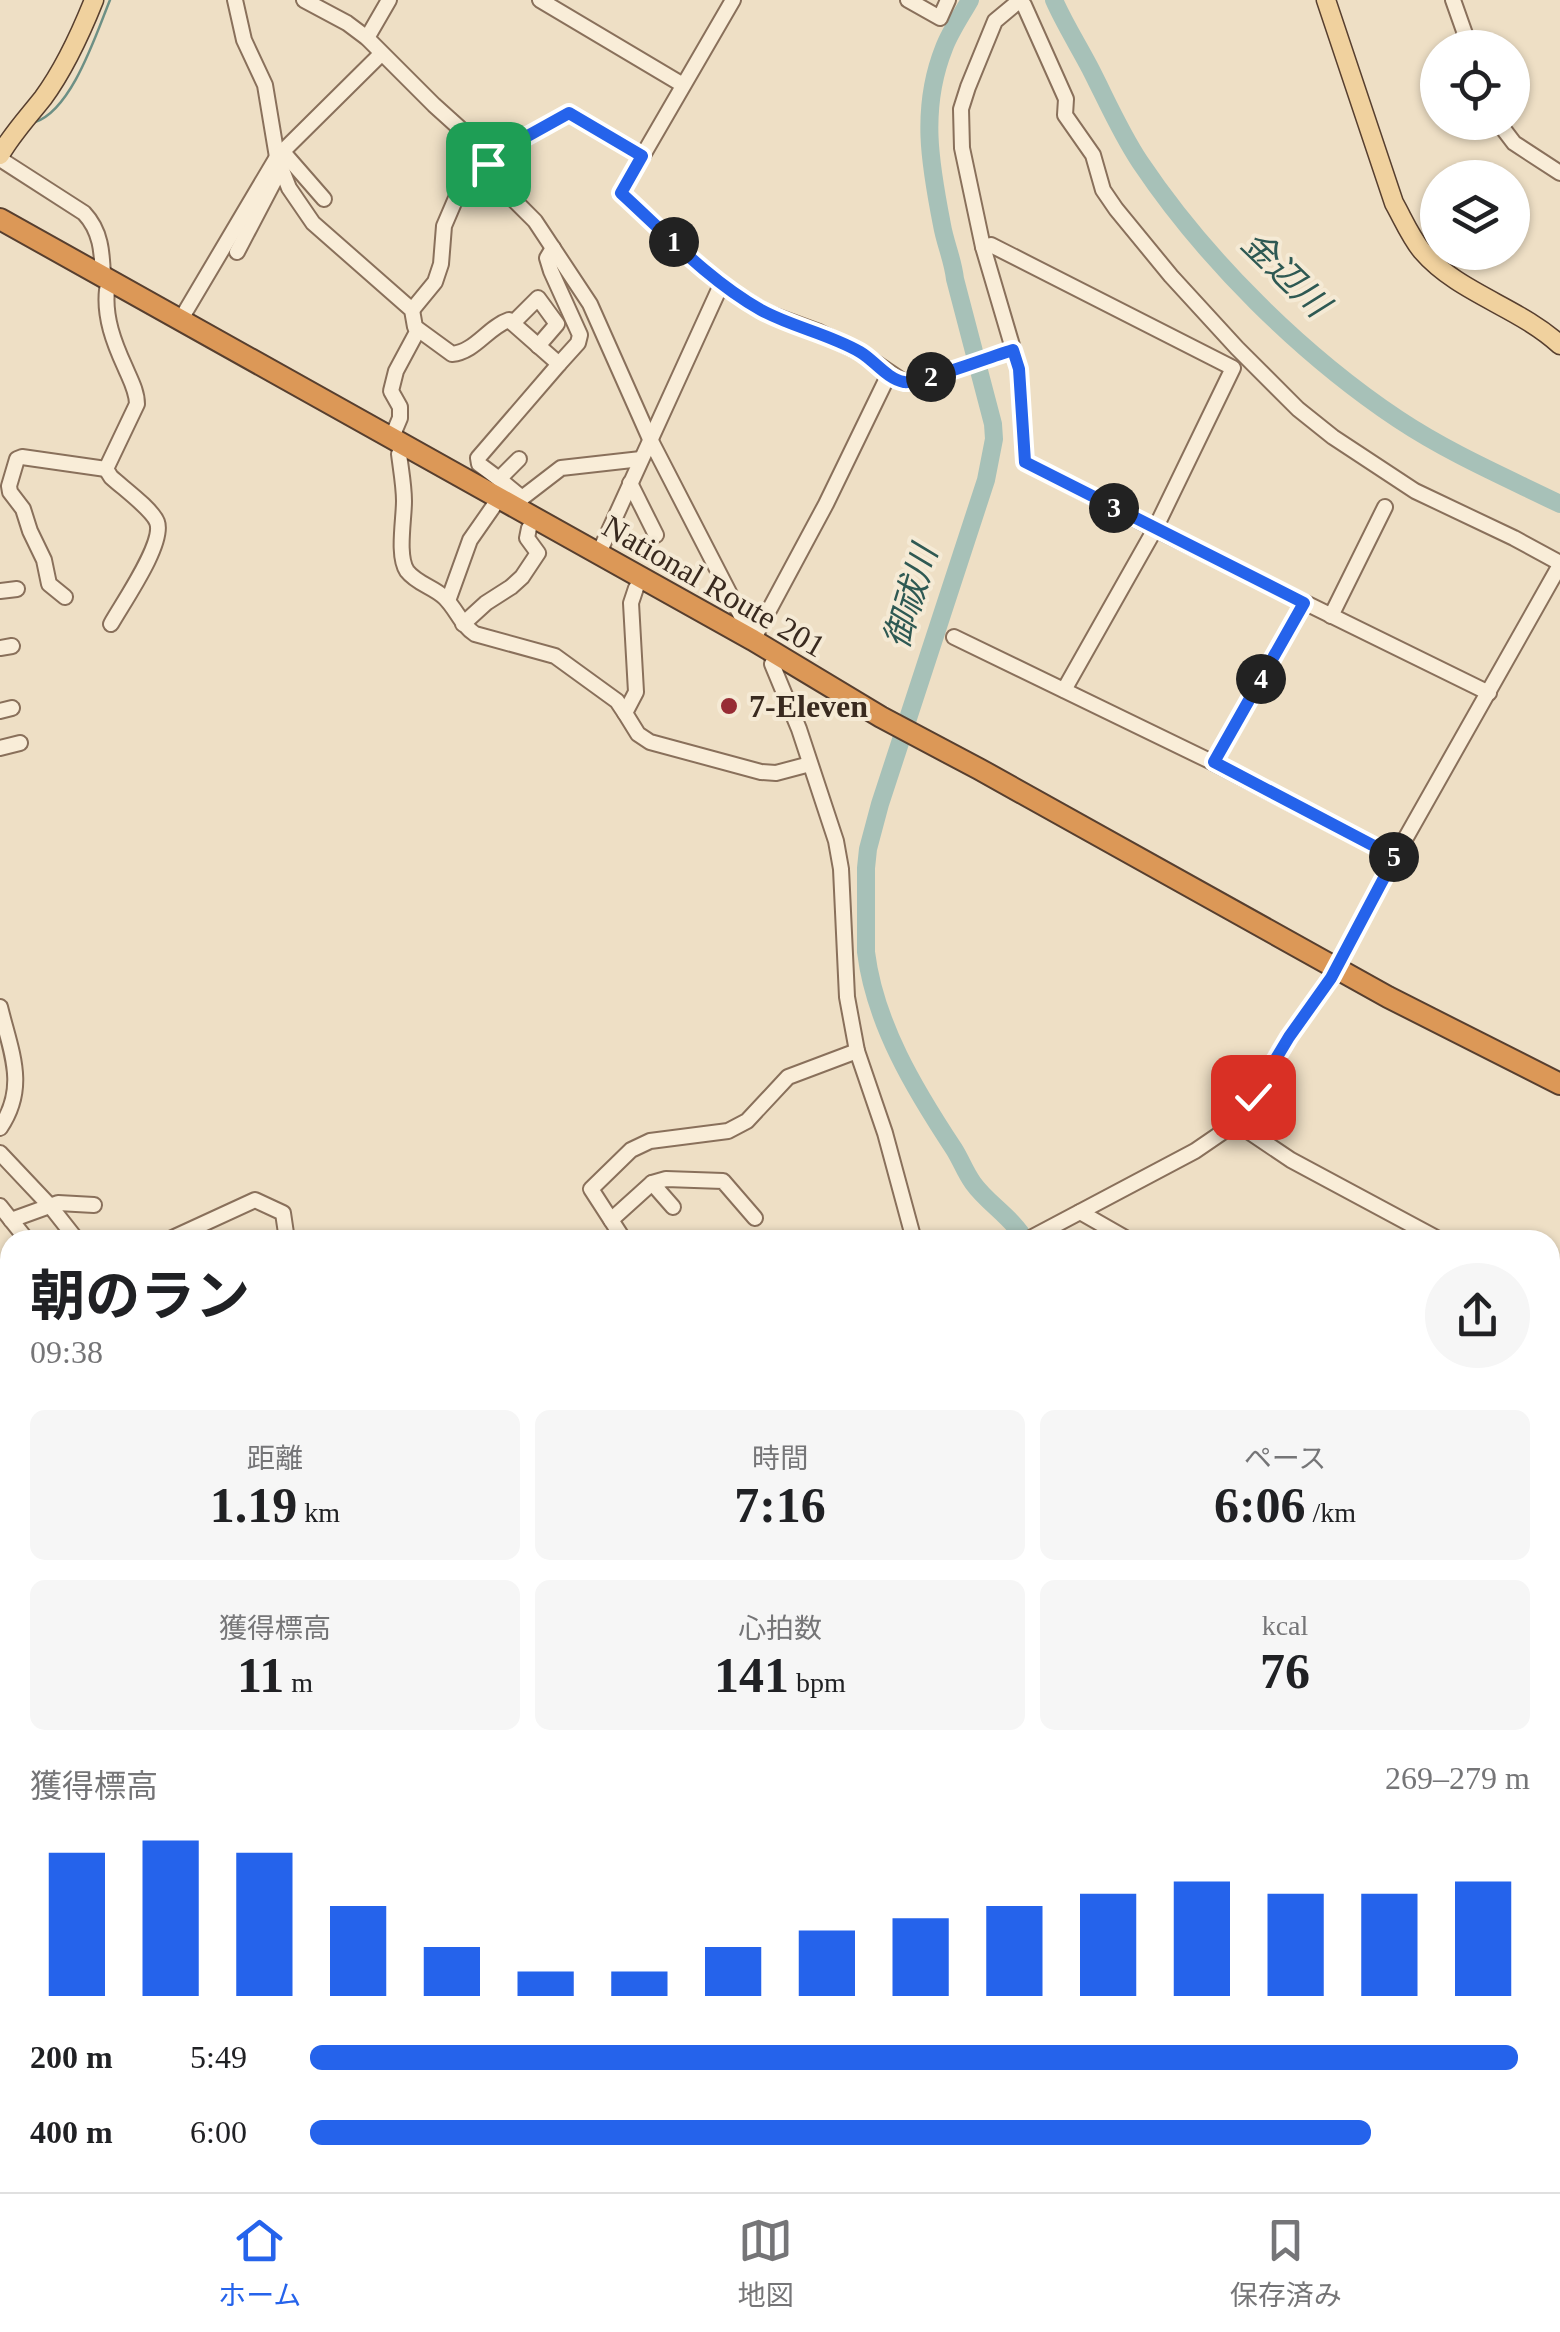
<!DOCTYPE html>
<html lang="ja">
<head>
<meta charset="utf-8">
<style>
  body { margin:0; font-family:"Times New Roman","Noto Sans JP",serif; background:#f6f6f6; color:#202124; height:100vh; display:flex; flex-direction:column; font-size:38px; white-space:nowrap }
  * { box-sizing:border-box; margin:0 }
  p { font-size:32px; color:#757577 }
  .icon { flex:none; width:55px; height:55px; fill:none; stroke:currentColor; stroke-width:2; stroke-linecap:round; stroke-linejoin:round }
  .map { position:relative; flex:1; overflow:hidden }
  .side { position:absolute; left:0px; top:1230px; width:1560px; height:962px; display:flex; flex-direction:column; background:#fff; border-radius:30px 30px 0 0; box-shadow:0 2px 8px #0004 }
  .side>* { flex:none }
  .buttons { position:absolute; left:1420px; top:30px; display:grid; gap:20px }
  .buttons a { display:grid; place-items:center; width:110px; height:110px; border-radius:50%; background:#fff; box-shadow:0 2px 8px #0004; font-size:50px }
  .pin { position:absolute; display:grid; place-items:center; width:85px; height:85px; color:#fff; margin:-42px; border-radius:20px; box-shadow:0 5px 15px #0006 }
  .km { position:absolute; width:50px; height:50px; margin:-25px; border-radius:50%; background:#222; color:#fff; font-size:28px; line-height:50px; text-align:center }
  .round { display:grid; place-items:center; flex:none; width:105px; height:105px; border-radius:52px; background:#f6f6f6 }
  .headline { display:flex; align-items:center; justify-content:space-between; height:170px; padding:0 30px }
  h1 { font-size:55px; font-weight:700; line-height:75px }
  .figures { display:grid; grid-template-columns:repeat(3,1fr); gap:15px; height:170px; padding:10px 30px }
  .figures div { display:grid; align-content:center; border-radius:15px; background:#f6f6f6; text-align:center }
  .figures b { font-size:50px; font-weight:700 }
  .figures small { font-size:28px; font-weight:400 }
  .figures p { font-size:28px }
  .chart { height:280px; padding:20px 30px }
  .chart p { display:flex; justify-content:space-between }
  .chart svg { width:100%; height:180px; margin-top:10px; stroke:#2563eb; stroke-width:6 }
  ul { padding:0 30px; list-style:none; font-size:32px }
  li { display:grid; grid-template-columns:160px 120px 1fr; align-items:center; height:75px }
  li i { height:25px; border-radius:12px; background:#2563eb }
  .menu { display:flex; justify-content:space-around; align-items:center; height:140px; border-top:2px solid #e0e0e0; background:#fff; font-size:28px; color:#757577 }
  .menu a { display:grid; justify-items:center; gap:5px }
  .menu .current { color:#2563eb }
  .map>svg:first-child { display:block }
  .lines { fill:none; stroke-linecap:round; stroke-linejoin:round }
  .stream { stroke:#6d9085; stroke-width:2.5 }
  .river { stroke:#a7c1b8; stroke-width:18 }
  .minor-casing { stroke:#89705b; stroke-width:18 }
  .major-casing { stroke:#573f2f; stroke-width:21 }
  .highway-casing { stroke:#573f2f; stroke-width:24 }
  .minor { stroke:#f9edd8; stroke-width:14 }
  .major { stroke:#f0d19e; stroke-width:18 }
  .highway { stroke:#dc9857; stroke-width:20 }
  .rail { stroke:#392a1f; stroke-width:2.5; stroke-dasharray:18 18; stroke-linecap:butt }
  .route-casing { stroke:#fff; stroke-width:20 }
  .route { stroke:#2563eb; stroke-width:12 }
  .poi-dot { fill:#972c34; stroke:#f5ead5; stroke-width:4 }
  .labels { text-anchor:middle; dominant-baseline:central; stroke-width:8; stroke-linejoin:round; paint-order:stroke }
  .street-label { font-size:32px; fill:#392a1f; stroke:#f5ead5 }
  .poi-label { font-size:32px; font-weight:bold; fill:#392a1f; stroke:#f5ead5; text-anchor:start }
  .water-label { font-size:35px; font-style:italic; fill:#2e5953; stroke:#f5ead5 }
</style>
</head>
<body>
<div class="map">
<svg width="1560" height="2192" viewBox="0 0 1560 2192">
  <rect width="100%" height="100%" fill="#eedfc5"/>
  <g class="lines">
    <!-- stream -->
    <g class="stream">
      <path d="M35,122C72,110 96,34 110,0"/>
      <path d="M0,1728L10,1735"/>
      <path d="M10,2061V2074"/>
      <path d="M5,2192L4,2172L10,2135"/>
    </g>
    <!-- river -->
    <g class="river">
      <path d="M970,0C961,16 950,32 944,48C920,108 930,164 942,225C945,243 953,260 955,279L993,424L994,439L986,480L880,804L868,849L866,868V952C875,1024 915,1090 954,1149C961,1160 965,1172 973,1183C987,1203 1014,1219 1025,1240"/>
      <path d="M1054,0C1064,23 1078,45 1090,68C1106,99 1120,132 1140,162C1205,259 1301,354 1398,419C1449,453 1505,477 1560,504"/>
      <path d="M1550,1860L1560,1864"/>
    </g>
    <!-- minor casing -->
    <g class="minor-casing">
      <g id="minor">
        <path d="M235,0L244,40L265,85L277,157L289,188L313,223L412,310L415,327L452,354C475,352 488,327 509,320L559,364L478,458L479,464L499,479"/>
        <path d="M304,0L347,23L367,38L434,105L485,151L487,163L501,187L535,221L590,304L650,439L753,639"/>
        <path d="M540,0L683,85"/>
        <path d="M733,0L621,193L721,285L767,313L819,332L861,353L904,382L920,381L1013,350"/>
        <path d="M908,0L940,18L948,0"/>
        <path d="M1453,0L1470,48"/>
        <path d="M367,38L389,0"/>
        <path d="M1498,122L1514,143L1560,173"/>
        <path d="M283,152L324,199"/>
        <path d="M0,159L84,213C101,231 102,252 103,276"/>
        <path d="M983,247L991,245L1233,368L1155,529L1064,690"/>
        <path d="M553,248L547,258L551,271L580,335L578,343L559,364"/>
        <path d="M237,252L281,168"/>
        <path d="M107,290C104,317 114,343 125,367C130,379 137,391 137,404L106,469L111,477C123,488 152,509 157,522C165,543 122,604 111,624"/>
        <path d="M412,310L435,282L441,264L444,226L468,170L569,113L642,156"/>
        <path d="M181,319L277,157L381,54"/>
        <path d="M513,323L538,298L557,324L538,346"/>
        <path d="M392,437L400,418V407L391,391L396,371L418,330"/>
        <path d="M399,454C401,470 404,486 404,501C404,520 397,556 407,571C417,584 434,587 445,598C457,610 461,625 475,634L555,656L617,701L625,713"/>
        <path d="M519,459L499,479L522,498"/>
        <path d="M630,483L656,535"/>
        <path d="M517,508L522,498L561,468L641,459"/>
        <path d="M598,555L721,285"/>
        <path d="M636,588L631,603L636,692L625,713L638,734L650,742L761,772L776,773L810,764"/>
        <path d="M0,591L17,589"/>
        <path d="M65,597L49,584L44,560L30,531L23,509L10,492L9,486L17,459L22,457L106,469"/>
        <path d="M448,601L470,540L493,507"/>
        <path d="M1331,616L1385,507"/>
        <path d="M463,624L486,603L511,587L522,577L538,553L527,538L529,528"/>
        <path d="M954,637L1214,763L1395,857"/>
        <path d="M753,640L826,504L889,374"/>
        <path d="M0,648L12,646"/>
        <path d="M772,664L799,729L836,841L841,869L847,997L857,1051L885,1133L914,1240"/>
        <path d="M1489,693L1155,529L1025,462L1019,369L983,247L962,148L961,109L968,87L995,21L1019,1L1024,5L1066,99L1065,115L1093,155L1103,190L1116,209L1171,276L1237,348L1298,409L1333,437L1415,491L1514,538L1560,563"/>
        <path d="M0,711L12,708"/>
        <path d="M0,748L20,743"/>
        <path d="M1214,763L1304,603"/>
        <path d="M0,1007C11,1052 28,1087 0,1128"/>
        <path d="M1233,1125L1245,1129L1291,1160L1440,1240"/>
        <path d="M0,1153L51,1207L77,1240"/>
        <path d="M652,1183L673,1207"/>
        <path d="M0,1206L27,1240"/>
        <path d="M1080,1212L1129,1240"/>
        <path d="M11,1220L58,1203L94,1205"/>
        <path d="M611,1220L652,1183L666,1179L723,1181L755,1218"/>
        <path d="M168,1240L255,1200L283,1213L287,1240"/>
        <path d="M624,1240L591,1189L631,1150L650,1141L728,1131L747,1121L788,1077L857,1051"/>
        <path d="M1027,1240L1195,1151L1233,1125L1289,1037L1331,978L1395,857L1560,565"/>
        <path d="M0,1285L6,1292"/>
        <path d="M1550,1299L1560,1304"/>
        <path d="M0,1329L10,1348"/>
        <path d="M0,1543L10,1539"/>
        <path d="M1550,1659L1560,1664"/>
        <path d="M0,1920L10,1916"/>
        <path d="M1550,1945L1560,1954"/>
        <path d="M1550,1963L1560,1971"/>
        <path d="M1550,2016L1560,2005"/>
        <path d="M1550,2100L1556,2120L1560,2122"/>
        <path d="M1559,2178V2192"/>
        <path d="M287,2182L293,2192"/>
        <path d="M875,2182L879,2192"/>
        <path d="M1526,2183V2192"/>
        <path d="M925,2192L926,2186L1005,2192"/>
        <path d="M1336,2192V2186L1413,2192"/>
      </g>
    </g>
    <!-- major casing -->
    <g class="major-casing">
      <g id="major">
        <path d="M1326,0L1394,203C1403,219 1410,236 1422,251C1458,293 1519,307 1560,345"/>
        <path d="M0,155C12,134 28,117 43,98C65,68 80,35 94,0"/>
      </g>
    </g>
    <!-- highway casing -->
    <g class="highway-casing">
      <g id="highway">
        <path d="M0,219L753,640L881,717L979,769L1388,997L1560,1084"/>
        <path d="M0,1702L10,1713"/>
        <path d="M1550,2141H1560"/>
      </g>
    </g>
    <!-- minor -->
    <use href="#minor" class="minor"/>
    <!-- major -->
    <use href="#major" class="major"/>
    <!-- highway -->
    <use href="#highway" class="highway"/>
    <!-- rail -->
    <g class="rail">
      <path d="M1550,2154H1560"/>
      <path d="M495,2192L528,2182"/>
    </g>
  </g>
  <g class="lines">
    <!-- route casing -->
    <g class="route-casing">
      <path id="route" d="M488,164L486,159L569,113L642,156L621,193C666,234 708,280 761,310C792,327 829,334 860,352C874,360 887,379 904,382C917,385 995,355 1013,350L1019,369L1025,462L1304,603L1214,762L1395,857L1331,978L1289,1037L1253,1097"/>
    </g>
    <!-- route -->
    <use href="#route" class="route"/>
  </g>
  <!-- markers -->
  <circle class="poi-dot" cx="729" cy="706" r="10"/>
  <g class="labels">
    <!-- street labels -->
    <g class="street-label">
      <text transform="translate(714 586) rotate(30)">National Route 201</text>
    </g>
    <!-- poi labels -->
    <g class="poi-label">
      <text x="749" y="706">7-Eleven</text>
    </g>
    <!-- water labels -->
    <g class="water-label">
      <text transform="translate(1285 274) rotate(44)">金辺川</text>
      <text transform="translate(911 597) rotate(-73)">御祓川</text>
    </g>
  </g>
</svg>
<div class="buttons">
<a><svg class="icon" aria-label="locate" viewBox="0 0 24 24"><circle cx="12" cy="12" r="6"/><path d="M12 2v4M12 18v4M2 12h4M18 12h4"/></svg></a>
<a><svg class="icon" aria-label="layers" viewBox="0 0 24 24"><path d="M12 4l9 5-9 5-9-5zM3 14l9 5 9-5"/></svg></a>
</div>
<div class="pin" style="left:488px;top:164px;background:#1e9e55"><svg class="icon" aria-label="arrive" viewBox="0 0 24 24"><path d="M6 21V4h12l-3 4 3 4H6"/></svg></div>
<div class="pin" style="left:1253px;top:1097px;background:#d93025"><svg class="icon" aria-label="check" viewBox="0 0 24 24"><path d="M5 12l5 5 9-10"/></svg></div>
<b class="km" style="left:674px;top:242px">1</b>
<b class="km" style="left:931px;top:377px">2</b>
<b class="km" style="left:1114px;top:508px">3</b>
<b class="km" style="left:1261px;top:679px">4</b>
<b class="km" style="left:1394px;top:857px">5</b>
<section class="side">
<div class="headline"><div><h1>朝のラン</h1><p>09:38</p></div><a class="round"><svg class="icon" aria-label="share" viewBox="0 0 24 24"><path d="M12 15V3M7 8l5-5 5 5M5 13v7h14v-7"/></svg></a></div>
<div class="figures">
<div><p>距離</p><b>1.19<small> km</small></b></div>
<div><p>時間</p><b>7:16</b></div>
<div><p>ペース</p><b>6:06<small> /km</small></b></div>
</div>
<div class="figures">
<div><p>獲得標高</p><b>11<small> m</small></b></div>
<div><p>心拍数</p><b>141<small> bpm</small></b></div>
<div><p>kcal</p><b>76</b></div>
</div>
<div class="chart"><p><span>獲得標高</span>269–279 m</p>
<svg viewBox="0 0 160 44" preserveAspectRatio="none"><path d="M5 44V9M15 44V6M25 44V9M35 44V22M45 44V32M55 44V38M65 44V38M75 44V32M85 44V28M95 44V25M105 44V22M115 44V19M125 44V16M135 44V19M145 44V19M155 44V16"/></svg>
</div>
<ul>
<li><b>200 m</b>5:49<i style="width:99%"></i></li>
<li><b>400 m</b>6:00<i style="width:87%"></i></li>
</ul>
</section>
</div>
<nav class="menu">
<a class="current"><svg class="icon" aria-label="home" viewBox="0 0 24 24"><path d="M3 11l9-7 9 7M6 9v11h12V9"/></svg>ホーム</a>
<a><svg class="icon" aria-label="map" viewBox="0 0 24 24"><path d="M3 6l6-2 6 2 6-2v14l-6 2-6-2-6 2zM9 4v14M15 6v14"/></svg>地図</a>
<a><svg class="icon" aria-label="saved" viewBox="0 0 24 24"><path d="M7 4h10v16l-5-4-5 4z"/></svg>保存済み</a>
</nav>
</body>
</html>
